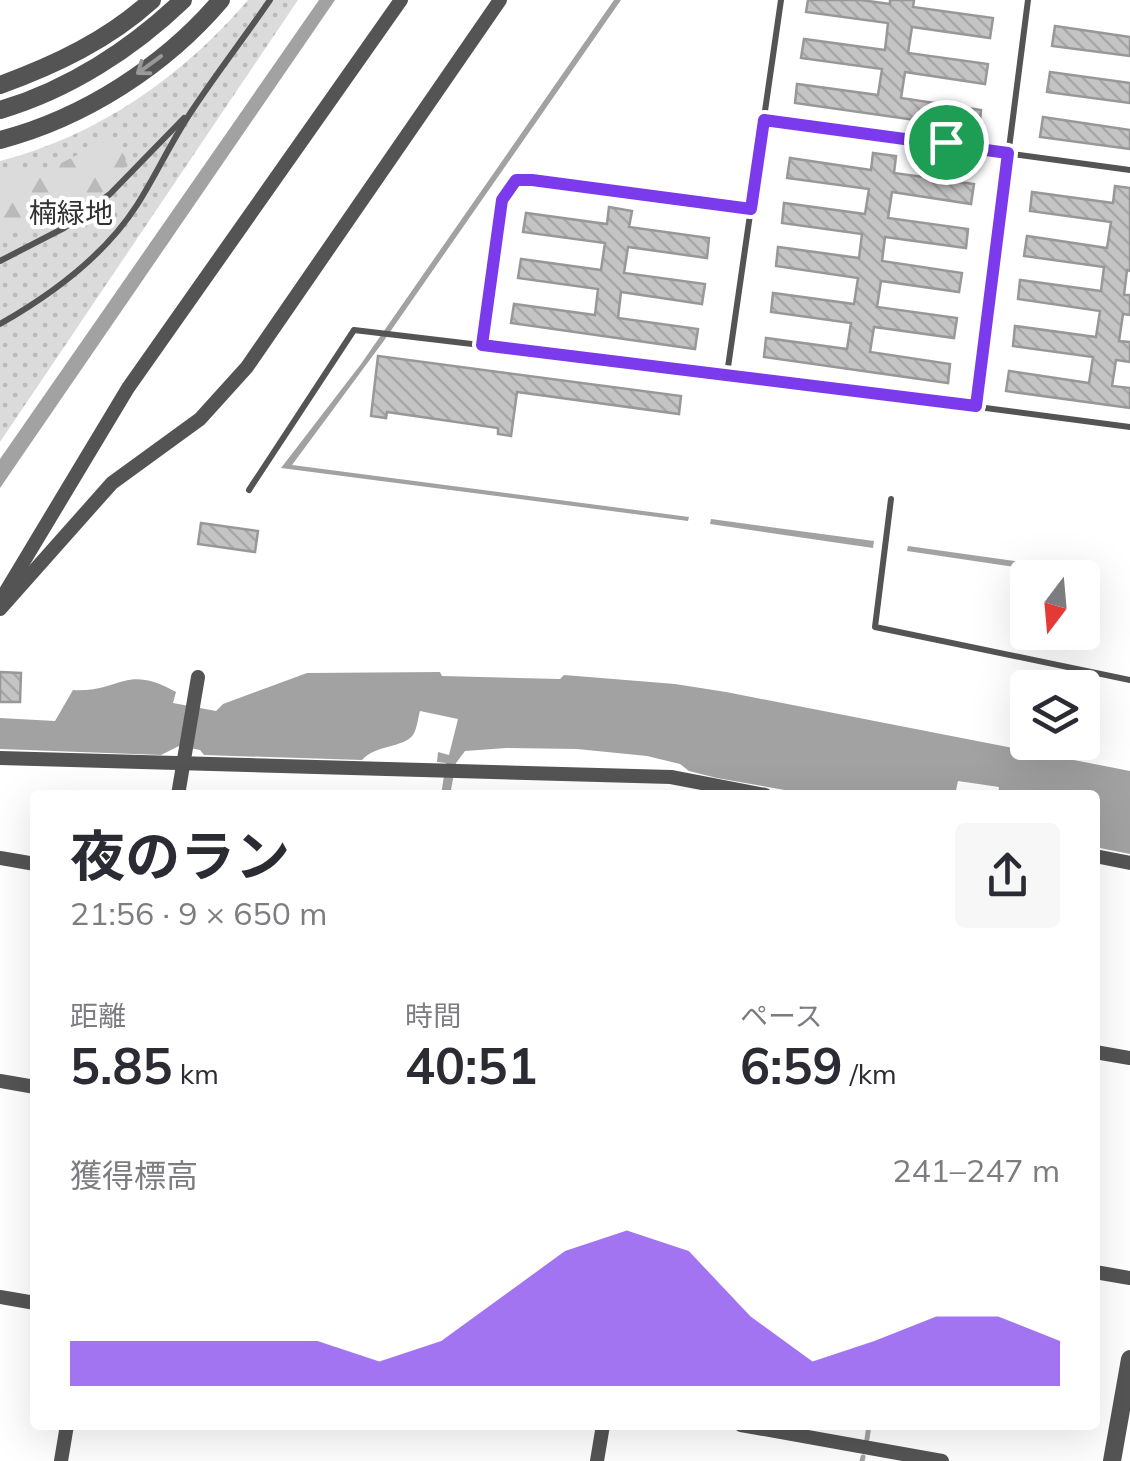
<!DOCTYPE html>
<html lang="ja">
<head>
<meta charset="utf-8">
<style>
  body { margin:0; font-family:Mulish,"Noto Sans JP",sans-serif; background:#f7f7f7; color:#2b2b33; height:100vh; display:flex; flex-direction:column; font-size:38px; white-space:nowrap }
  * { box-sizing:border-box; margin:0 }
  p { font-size:32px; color:#7c7c81 }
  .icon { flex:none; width:55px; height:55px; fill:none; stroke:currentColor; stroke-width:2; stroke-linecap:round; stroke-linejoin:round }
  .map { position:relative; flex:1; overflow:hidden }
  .sheet { position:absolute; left:30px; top:790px; width:1070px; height:640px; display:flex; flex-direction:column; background:#fff; border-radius:10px; box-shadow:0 10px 40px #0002 }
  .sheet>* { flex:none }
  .needle { width:65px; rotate:196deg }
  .buttons { position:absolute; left:1010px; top:560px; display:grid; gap:20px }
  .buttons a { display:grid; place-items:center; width:90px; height:90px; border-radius:10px; background:#fff; box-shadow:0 10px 40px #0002; font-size:50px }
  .pin { position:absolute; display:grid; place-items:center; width:85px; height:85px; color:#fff; margin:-42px; border:5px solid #fff; border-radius:50%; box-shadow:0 2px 10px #0007 }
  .round { display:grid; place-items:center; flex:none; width:105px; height:105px; border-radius:10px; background:#f7f7f7 }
  .summary { display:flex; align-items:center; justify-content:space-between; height:170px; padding:0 40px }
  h1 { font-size:55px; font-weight:700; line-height:75px }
  .stats { display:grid; grid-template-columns:repeat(3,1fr); gap:15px; height:170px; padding:10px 40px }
  .stats div { display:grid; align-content:center }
  .stats b { font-size:50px; font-weight:700 }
  .stats small { font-size:28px; font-weight:400 }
  .stats p { font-size:28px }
  .chart { height:280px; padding:20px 40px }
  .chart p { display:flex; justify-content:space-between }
  .chart svg { width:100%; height:180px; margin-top:10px; fill:#7c3aed; opacity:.7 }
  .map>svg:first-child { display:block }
  .grass { fill:url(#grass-dots) }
  .forest { fill:url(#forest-firs) }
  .water { fill:#a2a2a2 }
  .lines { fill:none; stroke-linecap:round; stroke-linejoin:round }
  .stream { stroke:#a2a2a2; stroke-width:5 }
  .building { fill:url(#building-back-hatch); stroke:#989898; stroke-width:2.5 }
  .service { stroke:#545454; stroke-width:6 }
  .minor { stroke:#545454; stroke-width:14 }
  .tertiary { stroke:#545454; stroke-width:18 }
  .oneway { stroke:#989898 }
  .route-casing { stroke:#fff; stroke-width:20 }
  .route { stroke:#7c3aed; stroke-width:12 }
  .labels { text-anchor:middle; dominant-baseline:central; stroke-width:8; stroke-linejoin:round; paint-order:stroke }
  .park-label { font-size:28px; fill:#323232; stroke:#fff }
</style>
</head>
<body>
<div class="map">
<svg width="1130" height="1461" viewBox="0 0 1130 1461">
  <defs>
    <pattern id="grass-dots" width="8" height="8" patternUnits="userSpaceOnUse" patternTransform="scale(2.5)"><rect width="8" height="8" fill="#dbdbdb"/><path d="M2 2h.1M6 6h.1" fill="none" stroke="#bababa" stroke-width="1.8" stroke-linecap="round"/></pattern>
    <pattern id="forest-firs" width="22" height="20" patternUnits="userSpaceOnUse" patternTransform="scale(2.5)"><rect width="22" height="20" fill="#dbdbdb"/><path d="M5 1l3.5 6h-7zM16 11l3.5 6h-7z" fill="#bababa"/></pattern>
    <pattern id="building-back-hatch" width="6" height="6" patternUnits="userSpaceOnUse" patternTransform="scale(2.5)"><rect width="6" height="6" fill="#c4c4c4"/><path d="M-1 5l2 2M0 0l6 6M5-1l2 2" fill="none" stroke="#a7a7a7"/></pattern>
  </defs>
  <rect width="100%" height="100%" fill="#fff"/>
  <!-- grass -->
  <path class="grass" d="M248,0H298L0,442V161C98,136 183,76 248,0Z"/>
  <!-- forest -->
  <path class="forest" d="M106,141L125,148L126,166L87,209L0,237V175L53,167Z"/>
  <!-- water -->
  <g class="water">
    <path d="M319,0H335L0,488V459Z"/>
    <path d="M614,0H621L383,342L292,465L689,517L688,521L281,468L361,364Z"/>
    <path d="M711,519L874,541L873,548L710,524Z"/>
    <path d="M908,546L1035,564V570L907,551Z"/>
    <path d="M440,672L442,676L560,679L564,675L675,684L726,692L1130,771V854L1095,847V795H998L999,787L958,781L955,795H813L717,778L689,771L680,764L647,756L577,749L506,748L465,751L456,763L450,795H441L446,763L437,762L438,752L449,755L458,719L420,711C418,718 417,729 413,735C403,748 377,744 362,760L204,755L200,750L179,746L161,755L0,749V718L55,721L73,690C120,693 125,663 176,692L173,703L216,711L223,704L307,673Z"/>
  </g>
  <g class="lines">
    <!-- stream -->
    <g class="stream">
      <path d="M867,1439L869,1425"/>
      <path d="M862,1461L863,1457"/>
    </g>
  </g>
  <!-- building -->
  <g class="building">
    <path d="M808,0H861L890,4V0H914L913,7L993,18L990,38L912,27L908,53L988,64L985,84L905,72L901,98L981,110L979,129L795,103L797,84L878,95L882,69L801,58L804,39L885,50L888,23L806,12Z"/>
    <path d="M1055,26L1130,37V56L1052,46Z"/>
    <path d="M1050,72L1130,83V103L1047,92Z"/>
    <path d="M1043,117L1130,130V149L1040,137Z"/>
    <path d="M873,153L896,156L894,173L974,184L971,204L892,192L888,218L968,229L966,248L885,237L882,261L962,273L959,292L881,281L877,307L957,318L954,338L874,327L870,352L950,364L948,383L764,357L766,338L847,349L851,323L771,312L773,293L854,304L858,278L776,266L778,247L859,258L862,234L782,223L784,203L865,214L869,189L787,178L790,158L871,170Z"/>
    <path d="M1115,186L1130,188V271L1127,270L1124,295H1130V315L1123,314L1119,341L1130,342V362L1116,360L1112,386L1130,388V408L1006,391L1009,371L1089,383L1093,357L1013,346L1015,326L1096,337L1100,311L1018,299L1020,280L1101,291L1104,267L1024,256L1027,236L1107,248L1111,222L1030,211L1032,192L1113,203Z"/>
    <path d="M609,207L632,211L629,227L709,238L707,258L628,247L624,273L705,284L702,304L621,292L618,318L698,329L695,349L511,323L514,304L595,315L598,289L518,278L521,259L601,270L605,243L523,232L526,213L607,224Z"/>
    <path d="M378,356L681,396L679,414L517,392L511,436L498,434V428L387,412L386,418L371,416Z"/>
    <path d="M201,523L258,531L255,552L198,544Z"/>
    <path d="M0,672L21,673L20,702H0Z"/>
  </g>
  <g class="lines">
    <!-- service -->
    <g class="service">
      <path d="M764,120L1130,170"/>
      <path d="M0,261L64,228L110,194L184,118"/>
      <path d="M0,324C51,295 105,255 137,205C156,175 171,142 191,112C216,74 244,38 270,0"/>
      <path d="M482,345L502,200L516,181L532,180L751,209"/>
      <path d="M727,374L781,0"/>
      <path d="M976,406L1028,0"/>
      <path d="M249,490L354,330L727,374L1130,427"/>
      <path d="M891,499L875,627L1130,680"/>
    </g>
    <!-- minor -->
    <g class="minor">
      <path d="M3,596L128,388L401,0"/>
      <path d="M0,609L112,483L200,419L247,367L500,0"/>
      <path d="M0,758L671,777L765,795"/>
      <path d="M178,795L198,677"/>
      <path d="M1095,856L1130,863"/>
      <path d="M0,858L35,864"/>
      <path d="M1095,1052L1130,1058"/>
      <path d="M0,1081L35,1087"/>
      <path d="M1095,1272L1130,1278"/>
      <path d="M0,1297L35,1303"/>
      <path d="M741,1425L942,1461"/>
      <path d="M61,1461L67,1425"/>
      <path d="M597,1461L603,1425"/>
    </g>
    <!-- tertiary -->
    <g class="tertiary">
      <path d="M0,85C55,65 108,40 152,0"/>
      <path d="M0,110C68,90 132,49 183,0"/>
      <path d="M0,140C84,118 165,66 221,0"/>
      <path d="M1112,1461L1130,1359"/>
    </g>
  </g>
  <!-- one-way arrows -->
  <defs><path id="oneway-shaft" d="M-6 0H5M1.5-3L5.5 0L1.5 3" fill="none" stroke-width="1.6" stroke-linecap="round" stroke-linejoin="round" transform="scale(2.5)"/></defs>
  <use class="oneway" href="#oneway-shaft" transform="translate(149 65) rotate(144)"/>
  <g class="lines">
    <!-- route casing -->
    <g class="route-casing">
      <path id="route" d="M764,120L1008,153L976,406L482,345L502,200L516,180H532L751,209Z"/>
    </g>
    <!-- route -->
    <use href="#route" class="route"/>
  </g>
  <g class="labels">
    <!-- park labels -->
    <g class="park-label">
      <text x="71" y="212">楠緑地</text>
    </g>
  </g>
</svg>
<div class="buttons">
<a><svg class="needle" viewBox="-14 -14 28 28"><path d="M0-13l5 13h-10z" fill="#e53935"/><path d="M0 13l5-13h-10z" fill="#7c7c81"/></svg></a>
<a><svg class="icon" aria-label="layers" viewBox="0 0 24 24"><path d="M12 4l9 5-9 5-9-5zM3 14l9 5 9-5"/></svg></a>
</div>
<div class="pin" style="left:946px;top:142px;background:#1e9e55"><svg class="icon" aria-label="arrive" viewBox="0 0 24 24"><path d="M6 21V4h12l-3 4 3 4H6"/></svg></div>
<section class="sheet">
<div class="summary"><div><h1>夜のラン</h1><p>21:56 · 9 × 650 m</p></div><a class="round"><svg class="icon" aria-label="share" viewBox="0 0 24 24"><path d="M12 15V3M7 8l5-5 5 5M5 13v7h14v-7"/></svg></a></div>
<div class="stats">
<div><p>距離</p><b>5.85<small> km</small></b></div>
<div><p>時間</p><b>40:51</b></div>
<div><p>ペース</p><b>6:59<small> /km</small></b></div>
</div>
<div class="chart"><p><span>獲得標高</span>241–247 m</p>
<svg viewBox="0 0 160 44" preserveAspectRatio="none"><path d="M0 44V33L10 33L20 33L30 33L40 33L50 38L60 33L70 22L80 11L90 6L100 11L110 27L120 38L130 33L140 27L150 27L160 33V44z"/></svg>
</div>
</section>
</div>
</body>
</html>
